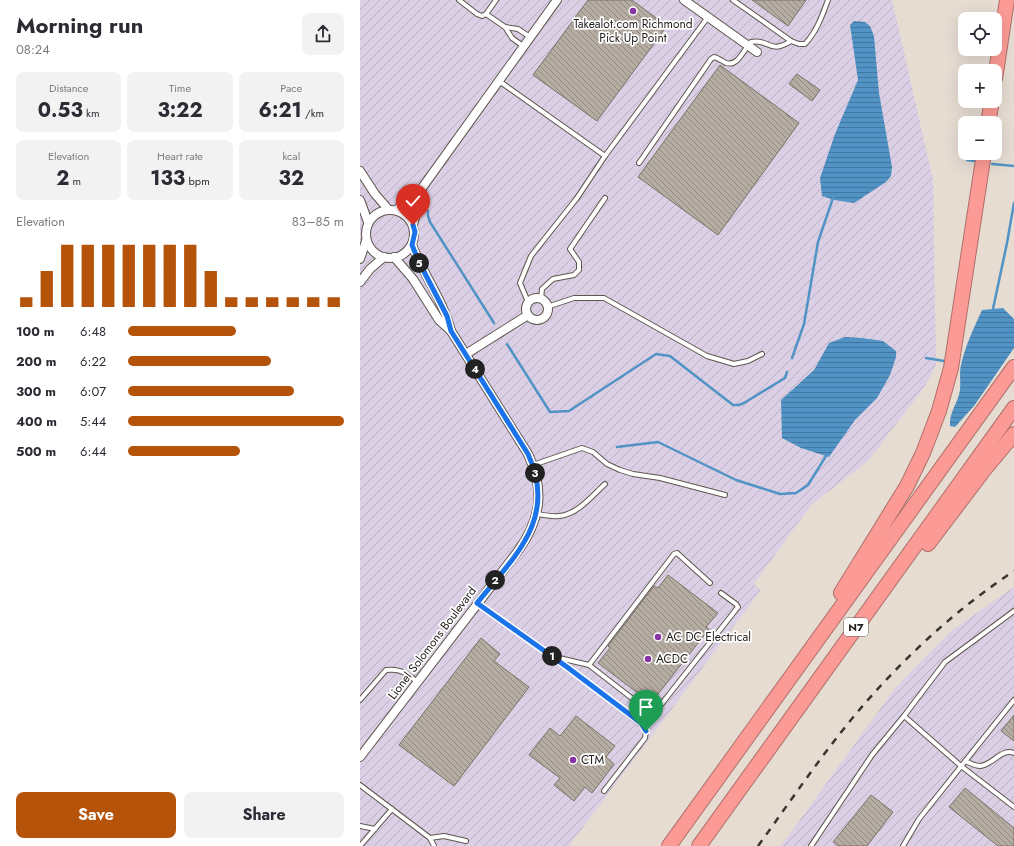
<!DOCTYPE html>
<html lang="en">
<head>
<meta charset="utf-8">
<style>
  body { margin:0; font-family:Jost,sans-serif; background:#f2f2f3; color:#2b2b33; height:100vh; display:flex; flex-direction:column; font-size:15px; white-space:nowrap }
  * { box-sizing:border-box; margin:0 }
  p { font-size:13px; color:#7c7c81 }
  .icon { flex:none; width:22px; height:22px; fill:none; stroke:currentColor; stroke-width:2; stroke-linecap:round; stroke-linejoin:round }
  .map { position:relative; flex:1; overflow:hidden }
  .drawer { display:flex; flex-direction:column; background:#fff; width:360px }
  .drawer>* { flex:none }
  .controls { position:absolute; left:598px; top:12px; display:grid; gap:8px }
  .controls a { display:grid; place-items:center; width:44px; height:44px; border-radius:8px; background:#fff; box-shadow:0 4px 16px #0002; font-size:20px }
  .pin { position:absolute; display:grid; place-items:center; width:34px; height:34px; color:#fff; margin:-41px -17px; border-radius:50% 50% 50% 0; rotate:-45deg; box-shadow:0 0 4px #0007 }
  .pin .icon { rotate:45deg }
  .km { position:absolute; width:20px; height:20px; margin:-10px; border-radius:50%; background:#222; color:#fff; font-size:11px; line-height:20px; text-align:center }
  .round { display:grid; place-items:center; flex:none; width:42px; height:42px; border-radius:8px; background:#f2f2f3 }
  .head { display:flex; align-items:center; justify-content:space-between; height:68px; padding:0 16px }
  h1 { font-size:22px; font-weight:700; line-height:30px }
  .figures { display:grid; grid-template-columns:repeat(3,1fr); gap:6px; height:68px; padding:4px 16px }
  .figures div { display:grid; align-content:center; border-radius:8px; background:#f2f2f3; text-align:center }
  .figures b { font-size:20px; font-weight:700 }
  .figures small { font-size:11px; font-weight:400 }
  .figures p { font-size:11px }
  .chart { height:112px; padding:8px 16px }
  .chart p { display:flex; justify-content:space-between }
  .chart svg { width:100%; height:72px; margin-top:4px; stroke:#b45309; stroke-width:6 }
  .button { display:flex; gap:8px; margin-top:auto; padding:8px 16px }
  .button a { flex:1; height:46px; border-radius:8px; background:#b45309; color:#fff; font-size:16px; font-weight:700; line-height:46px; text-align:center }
  .button a+a { background:#f2f2f3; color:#2b2b33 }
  ul { padding:0 16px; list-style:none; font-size:13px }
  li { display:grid; grid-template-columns:64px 48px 1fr; align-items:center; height:30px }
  li i { height:10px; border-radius:5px; background:#b45309 }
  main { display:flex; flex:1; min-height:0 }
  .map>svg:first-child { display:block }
  .industrial { fill:url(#industrial-furrows) }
  .water { fill:url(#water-rules) }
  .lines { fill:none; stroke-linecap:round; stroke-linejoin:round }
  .stream { stroke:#5293c5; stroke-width:2.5 }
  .building { fill:url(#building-back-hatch); stroke:#7a7168 }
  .service-casing { stroke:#5f564d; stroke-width:6 }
  .minor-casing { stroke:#5f564d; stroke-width:10 }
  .motorway-casing { stroke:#af6f6a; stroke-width:16 }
  .service { stroke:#fff; stroke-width:4 }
  .minor { stroke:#fff; stroke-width:8 }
  .motorway { stroke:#fc9b95; stroke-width:14 }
  .rail { stroke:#393531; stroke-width:2.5; stroke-dasharray:7 7; stroke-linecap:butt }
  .route-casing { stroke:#fff; stroke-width:8 }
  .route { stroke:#1a73e8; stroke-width:5 }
  .poi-dot { fill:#8634a3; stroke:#fff; stroke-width:1.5 }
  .labels { text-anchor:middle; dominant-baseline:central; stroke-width:3.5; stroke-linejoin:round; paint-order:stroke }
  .shield { fill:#fff; stroke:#64615f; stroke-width:1 }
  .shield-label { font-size:11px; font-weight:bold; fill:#211d1a }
  .poi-label { font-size:12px; fill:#211d1a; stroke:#fff; text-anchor:start }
  .street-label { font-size:12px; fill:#211d1a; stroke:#fff }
</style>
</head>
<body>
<main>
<section class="drawer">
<div class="head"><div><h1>Morning run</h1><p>08:24</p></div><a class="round"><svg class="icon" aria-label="share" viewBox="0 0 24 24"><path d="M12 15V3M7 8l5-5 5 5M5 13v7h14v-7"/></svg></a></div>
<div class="figures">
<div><p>Distance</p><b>0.53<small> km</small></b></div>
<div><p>Time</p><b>3:22</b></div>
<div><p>Pace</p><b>6:21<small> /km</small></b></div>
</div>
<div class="figures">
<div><p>Elevation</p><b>2<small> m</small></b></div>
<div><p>Heart rate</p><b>133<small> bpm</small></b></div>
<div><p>kcal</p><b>32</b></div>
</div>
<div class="chart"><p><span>Elevation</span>83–85 m</p>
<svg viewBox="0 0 160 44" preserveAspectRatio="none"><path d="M5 44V38M15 44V22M25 44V6M35 44V6M45 44V6M55 44V6M65 44V6M75 44V6M85 44V6M95 44V22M105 44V38M115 44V38M125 44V38M135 44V38M145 44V38M155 44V38"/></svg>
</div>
<ul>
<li><b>100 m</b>6:48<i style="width:50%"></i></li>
<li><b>200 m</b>6:22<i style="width:66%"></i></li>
<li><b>300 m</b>6:07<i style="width:77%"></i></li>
<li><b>400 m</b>5:44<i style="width:100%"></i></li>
<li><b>500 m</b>6:44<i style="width:52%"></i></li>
</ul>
<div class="button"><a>Save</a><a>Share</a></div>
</section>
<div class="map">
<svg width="654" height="846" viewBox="0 0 654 846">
  <defs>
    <pattern id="industrial-furrows" width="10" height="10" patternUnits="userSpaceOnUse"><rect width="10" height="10" fill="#dacfe4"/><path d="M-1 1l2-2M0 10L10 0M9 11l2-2" fill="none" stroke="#bbb1c3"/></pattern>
    <pattern id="water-rules" width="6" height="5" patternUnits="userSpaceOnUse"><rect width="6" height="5" fill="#5293c5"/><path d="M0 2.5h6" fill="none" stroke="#44779f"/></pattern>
    <pattern id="building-back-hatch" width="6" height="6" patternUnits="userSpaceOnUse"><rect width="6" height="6" fill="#b5aca2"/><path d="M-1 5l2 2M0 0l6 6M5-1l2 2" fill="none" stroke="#938b83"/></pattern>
  </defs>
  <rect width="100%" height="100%" fill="#e6dcd2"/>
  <!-- industrial -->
  <g class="industrial">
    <path d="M0,0H532L573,180L576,365L565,386L508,461L451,505L394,584L401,590L209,846H0Z"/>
    <path d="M654,587V846H421L536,687L591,631Z"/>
  </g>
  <!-- water -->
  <g class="water">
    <path d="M494,21L505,22L510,26L514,36L519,93L532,167L531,176L526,182L494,203L474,200L462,196L460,178L475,134L498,80L490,25Z"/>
    <path d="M643,308L654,319V348L614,406L595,427L590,426C589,412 598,403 600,390C601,382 599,373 601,365C605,346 614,328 622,310Z"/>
    <path d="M485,337L502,338L523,341L536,351V357L530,375L517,398L495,420L469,457L441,448L422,438L421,400L454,370L469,343Z"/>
  </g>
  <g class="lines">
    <!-- stream -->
    <g class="stream">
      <path d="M607,160L614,161"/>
      <path d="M632,164L654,166"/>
      <path d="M68,211V216L70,222L134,323"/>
      <path d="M633,309L647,243L654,203"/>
      <path d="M147,344L190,412L209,411L296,354L310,356L373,405H379L384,403L425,378L427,372"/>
      <path d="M432,358L444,324L458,242L473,198"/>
      <path d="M566,358L584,361"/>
      <path d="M257,447L298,442L376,480L420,494L436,493L448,485L466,456"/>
    </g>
  </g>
  <!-- building -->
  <g class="building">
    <path d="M228,0H272L307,26L237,121L173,75Z"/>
    <path d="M392,0H446L428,26Z"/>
    <path d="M360,65L439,123L358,235L278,177Z"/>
    <path d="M437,74L460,90L452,101L429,84Z"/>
    <path d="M308,575L358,613L346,627L349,629L291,703L238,663L250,648L248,646L294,586L298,588Z"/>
    <path d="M121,638L140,654L134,661L169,687L94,786L39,745Z"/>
    <path d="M654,715V741L641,731Z"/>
    <path d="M216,716L255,746L246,757L254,764L243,779L232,793L225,787L214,801L194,785L200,778L169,755L190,728L200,736Z"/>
    <path d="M605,788L654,828V846H638L589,807Z"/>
    <path d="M511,795L533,812L507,846H478L473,842Z"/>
  </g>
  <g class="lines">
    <!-- service casing -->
    <g class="service-casing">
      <g id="service">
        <path d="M99,0L117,14L122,16L126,14L136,0"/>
        <path d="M373,0L431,41L439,44H445C457,31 462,16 468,0"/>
        <path d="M126,14L145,27L152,38L163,46"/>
        <path d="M145,27L158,29L170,37"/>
        <path d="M139,81L245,156L348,17"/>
        <path d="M279,163L351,59L354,57C358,58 362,61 366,63C378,67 384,49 391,42C409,38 409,55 431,41"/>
        <path d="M181,299L182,289L193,279L214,275L219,270V262L210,249L245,198"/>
        <path d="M168,302L160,283L171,256L217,198L245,156"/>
        <path d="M187,307L214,298H244L347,356L374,364L388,361L402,354"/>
        <path d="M173,465L222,448L233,452L247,464L260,470L273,474L300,478L365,495"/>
        <path d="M177,514C184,515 191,517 199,516C217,515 233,495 245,484"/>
        <path d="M118,603L207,667L284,727L286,731L285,738L244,791"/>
        <path d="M195,657L229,665L291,713L296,711L378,607L376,604L361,593"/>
        <path d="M229,665L314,554L317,553L350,583"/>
        <path d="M0,700L26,670C41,668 46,674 58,682"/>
        <path d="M544,716L601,766L654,807"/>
        <path d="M605,761C610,763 615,766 620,766C633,765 641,748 654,753"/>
        <path d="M0,785L70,838"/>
        <path d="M0,826L15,829"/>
        <path d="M70,838L84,836L106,841"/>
        <path d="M70,838L74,846"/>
        <path d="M0,846L32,809"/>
        <path d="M451,846L512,755L544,716L585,662L654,611"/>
        <path d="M543,846L559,819L654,700"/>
      </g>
    </g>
    <!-- minor casing -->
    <g class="minor-casing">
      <g id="minor">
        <path d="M324,0L397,52"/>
        <path d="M0,171L15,194L28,209"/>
        <path d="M0,200L8,222"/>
        <circle cx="30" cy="234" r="24"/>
        <path d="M36,210L62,188L197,0"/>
        <path d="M53,225L62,188"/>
        <path d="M34,257L53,279L79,320L91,331"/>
        <path d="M0,259L6,241"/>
        <path d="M0,282L10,269L24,257"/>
        <circle cx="177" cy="309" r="11"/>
        <path d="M106,354L168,315"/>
        <path d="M0,757L158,551C181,519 185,490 168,454L91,331C83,300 63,274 52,245"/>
      </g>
    </g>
    <!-- motorway casing -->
    <g class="motorway-casing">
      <g id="motorway">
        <path d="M635,79L647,0"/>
        <path d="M628,123L632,101"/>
        <path d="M568,544L624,470L654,434"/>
        <path d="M481,593L547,486L563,453L579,411L591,368L624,153"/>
        <path d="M309,846L654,367"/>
        <path d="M339,846L654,408"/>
      </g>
    </g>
    <!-- service -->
    <use href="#service" class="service"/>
    <!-- minor -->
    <use href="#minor" class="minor"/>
    <!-- motorway -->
    <use href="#motorway" class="motorway"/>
    <!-- rail -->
    <path class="rail" d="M398,846C430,802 460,757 495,715C540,661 595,610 654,571"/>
  </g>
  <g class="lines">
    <!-- route casing -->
    <g class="route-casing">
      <path id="route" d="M53,225L55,232L52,245L59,262L87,316L91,331L168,454C198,518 155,556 117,603L207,667L281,723L286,731"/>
    </g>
    <!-- route -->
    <use href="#route" class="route"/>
  </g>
  <!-- markers -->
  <g class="poi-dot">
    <circle cx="273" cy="11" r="4"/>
    <circle cx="298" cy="637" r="4"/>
    <circle cx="288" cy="659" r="4"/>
    <circle cx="213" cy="760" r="4"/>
  </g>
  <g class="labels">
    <!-- shield labels -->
    <rect class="shield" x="484" y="618" width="24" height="18" rx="3"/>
    <g class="shield-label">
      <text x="496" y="627">N7</text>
    </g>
    <!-- poi labels -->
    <g class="poi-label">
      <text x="273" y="24" text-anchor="middle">Takealot.com Richmond<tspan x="273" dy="14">Pick Up Point</tspan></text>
      <text x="306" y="637">AC DC Electrical</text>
      <text x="296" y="659">ACDC</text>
      <text x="221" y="760">CTM</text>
    </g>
    <!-- street labels -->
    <g class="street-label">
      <text transform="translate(72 643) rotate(-53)">Lionel Solomons Boulevard</text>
    </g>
  </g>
</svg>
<div class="controls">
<a><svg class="icon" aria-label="locate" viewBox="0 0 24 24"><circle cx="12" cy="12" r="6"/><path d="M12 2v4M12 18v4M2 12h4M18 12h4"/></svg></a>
<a>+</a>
<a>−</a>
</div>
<div class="pin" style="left:286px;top:731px;background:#1e9e55"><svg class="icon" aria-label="arrive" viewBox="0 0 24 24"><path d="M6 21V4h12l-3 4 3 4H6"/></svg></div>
<div class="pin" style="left:53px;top:225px;background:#d93025"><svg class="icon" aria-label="check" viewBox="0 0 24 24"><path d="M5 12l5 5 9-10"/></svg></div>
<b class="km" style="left:192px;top:656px">1</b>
<b class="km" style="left:135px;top:580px">2</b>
<b class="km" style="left:175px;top:473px">3</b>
<b class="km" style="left:115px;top:369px">4</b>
<b class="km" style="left:59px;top:263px">5</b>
</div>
</main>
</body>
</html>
